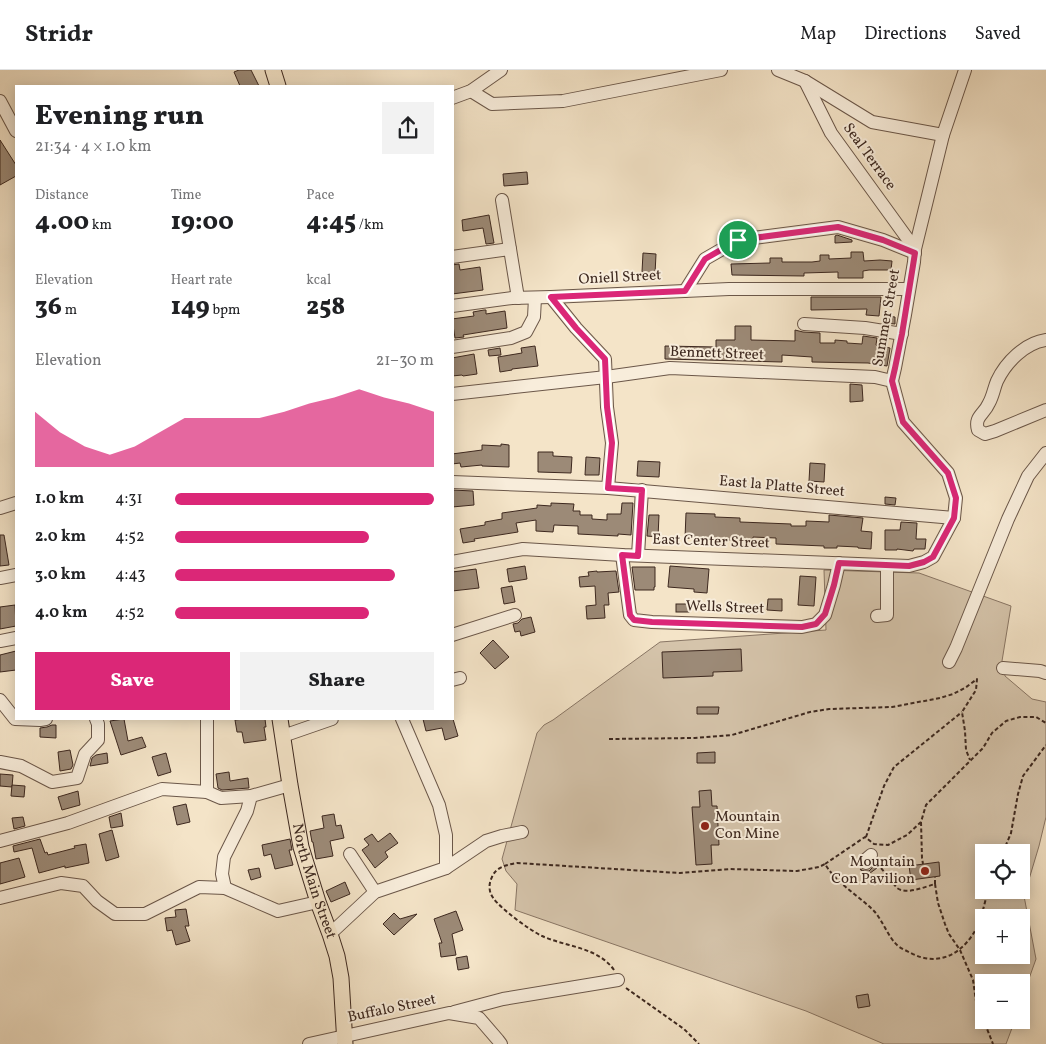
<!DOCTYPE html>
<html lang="en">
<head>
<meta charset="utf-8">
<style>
  body { margin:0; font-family:Vollkorn,serif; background:#f2f2f2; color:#202124; height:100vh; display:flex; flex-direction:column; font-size:19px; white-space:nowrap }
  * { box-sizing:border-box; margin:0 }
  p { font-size:16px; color:#757577 }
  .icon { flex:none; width:28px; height:28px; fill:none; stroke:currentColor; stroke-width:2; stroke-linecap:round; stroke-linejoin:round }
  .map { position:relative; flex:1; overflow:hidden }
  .panel { position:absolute; left:15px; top:15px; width:439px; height:635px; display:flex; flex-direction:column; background:#fff; border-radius:0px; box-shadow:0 2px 12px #0003 }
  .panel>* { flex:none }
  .controls { position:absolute; left:975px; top:774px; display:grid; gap:10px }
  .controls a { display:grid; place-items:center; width:55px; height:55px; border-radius:0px; background:#fff; box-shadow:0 2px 12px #0003; font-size:25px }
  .pin { position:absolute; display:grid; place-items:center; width:42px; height:42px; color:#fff; margin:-21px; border:2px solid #fff; border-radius:50%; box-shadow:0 1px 5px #0007 }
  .round { display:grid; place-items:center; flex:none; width:52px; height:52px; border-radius:0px; background:#f2f2f2 }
  .summary { display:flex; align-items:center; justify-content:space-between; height:85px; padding:0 20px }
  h1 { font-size:28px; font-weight:800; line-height:38px }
  .metrics { display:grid; grid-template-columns:repeat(3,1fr); gap:8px; height:85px; padding:5px 20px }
  .metrics div { display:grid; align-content:center }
  .metrics b { font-size:25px; font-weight:800 }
  .metrics small { font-size:14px; font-weight:400 }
  .metrics p { font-size:14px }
  .chart { height:140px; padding:10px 20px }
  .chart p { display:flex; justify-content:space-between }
  .chart svg { width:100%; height:90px; margin-top:5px; fill:#db2777; opacity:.7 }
  .action { display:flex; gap:10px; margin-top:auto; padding:10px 20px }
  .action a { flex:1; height:58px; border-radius:0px; background:#db2777; color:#fff; font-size:20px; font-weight:800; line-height:58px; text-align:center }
  .action a+a { background:#f2f2f2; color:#202124 }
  ul { padding:0 20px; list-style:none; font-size:16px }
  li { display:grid; grid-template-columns:80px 60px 1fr; align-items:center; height:38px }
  li i { height:12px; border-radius:6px; background:#db2777 }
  header { display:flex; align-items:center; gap:30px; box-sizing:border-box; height:70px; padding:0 25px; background:#fff; border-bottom:1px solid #e0e0e0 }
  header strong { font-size:24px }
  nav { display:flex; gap:28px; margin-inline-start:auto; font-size:18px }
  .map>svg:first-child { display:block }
  .green { fill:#d5c4ab; stroke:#897665; fill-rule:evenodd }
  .building { fill:#9c8a77; stroke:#3d281f }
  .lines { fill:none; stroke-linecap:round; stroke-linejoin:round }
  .minor-casing { stroke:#6b5749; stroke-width:14 }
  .major-casing { stroke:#3d281f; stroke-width:17 }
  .path { stroke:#3d281f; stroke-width:2; stroke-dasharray:4 2.5; stroke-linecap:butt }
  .minor { stroke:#f8eddb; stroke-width:12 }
  .major { stroke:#f4e4c8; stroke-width:15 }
  .route-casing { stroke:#fff; stroke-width:10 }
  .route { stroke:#db2777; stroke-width:6 }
  .poi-dot { fill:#8f2418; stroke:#f8eddb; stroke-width:2 }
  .labels { text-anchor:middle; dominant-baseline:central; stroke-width:4; stroke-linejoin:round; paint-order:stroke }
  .street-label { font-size:15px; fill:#3d281f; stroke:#f8eddb }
  .poi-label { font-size:15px; fill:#3d281f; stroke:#f8eddb; text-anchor:start }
</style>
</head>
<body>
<header>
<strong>Stridr</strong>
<nav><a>Map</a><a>Directions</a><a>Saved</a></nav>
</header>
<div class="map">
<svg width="1046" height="974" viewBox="0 0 1046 974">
  <rect width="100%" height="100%" fill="#f4e4c8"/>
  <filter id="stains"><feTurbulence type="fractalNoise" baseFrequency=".004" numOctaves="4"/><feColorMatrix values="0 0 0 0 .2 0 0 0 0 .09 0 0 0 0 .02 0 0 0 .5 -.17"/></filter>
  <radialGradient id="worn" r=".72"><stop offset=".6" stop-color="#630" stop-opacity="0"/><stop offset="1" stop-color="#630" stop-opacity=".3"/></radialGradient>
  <!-- green -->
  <path class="green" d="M824,500L919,503L1011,536L1002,591L1005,606L1032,629L1046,632V747L1039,776L1024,826L1036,889L1021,931V912H984V950H1015L1006,974H884L806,941L515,840L517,814L506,801L502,789L537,663L544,655L553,650L660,572L826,560ZM984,782H1021V820H984ZM984,848H1021V885H984Z"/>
  <!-- building -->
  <g class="building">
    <path d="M239,0H251L259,16H240L234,2Z"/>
    <path d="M0,70L16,95V106L0,115Z"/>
    <path d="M527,102L528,114L504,116L503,104Z"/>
    <path d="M489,145L494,173L486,174L483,158L463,161L462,150Z"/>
    <path d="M837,165L852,170V172L835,173V166Z"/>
    <path d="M851,182H863L864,191L880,190L892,191L891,200H869L863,201V208H838V202L804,203V206L732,205L731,194L770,193V188H782V192H812L820,191V185H829V189L851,188Z"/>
    <path d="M643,183L656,184L655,204L642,202Z"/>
    <path d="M459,194L460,200L480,197L483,220L452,224V195Z"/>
    <path d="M811,227H881L879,246L866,245L867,239L811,240Z"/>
    <path d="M484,240H486V244L505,241L507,258L463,265L464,267L455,268L452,249L474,246L473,242Z"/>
    <path d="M885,246L895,247V254L885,253Z"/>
    <path d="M735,256H751V270L795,271V260L803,262L820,263V273H835V270L847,271V273L862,274L863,266L877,268L876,275L890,278L887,296L868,293L812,292V287L782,285V292L665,289V276L716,277V270H735Z"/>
    <path d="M535,276L538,296L512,299V300L500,302L498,287L522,283L521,278Z"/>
    <path d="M500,278L501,285L489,286L488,280Z"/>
    <path d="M474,284L477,304L463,306L462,305L452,306V288Z"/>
    <path d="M850,314L862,315L863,331L850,332Z"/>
    <path d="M501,374L509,375V397L482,396V395L461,397L460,393L452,394V384L482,380V375L501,376Z"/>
    <path d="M538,382H553V386L572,387L571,403L538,402Z"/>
    <path d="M586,387L600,388L599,405H585Z"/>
    <path d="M638,391L660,392L659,407L637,406Z"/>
    <path d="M810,393L825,394L824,412L809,411Z"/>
    <path d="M452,420L473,421L474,435L452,437Z"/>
    <path d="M885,427L896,428L895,435L885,434Z"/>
    <path d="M551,433L574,434L573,441H580V445H592V449L607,450V444H621L622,433H633L631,465L618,464V466L578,464V456L554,455L553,462L536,461V450L516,453L518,462L474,469L475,471L463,473L460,459L485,455V452L502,449V443L537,438V435L551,436Z"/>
    <path d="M686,443L715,444V447L740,448V452L791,454V456H806V451L829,452V445L863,448L861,461L872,462L871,479L858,478V477L837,476V478H824V476L776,474V468L753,467V471L685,468Z"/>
    <path d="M649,445H659L658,467L647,466Z"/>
    <path d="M901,452L917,453L916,469H926L925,479H914L913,481L897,479V480H885V460H900Z"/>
    <path d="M0,465H4L9,495L0,496Z"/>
    <path d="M525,496L527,509L509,512L507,499Z"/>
    <path d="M670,496L709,499L707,523L694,522V519L668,517Z"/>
    <path d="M632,497H655V517H654V520H635Z"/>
    <path d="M476,499L479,518L452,521V502Z"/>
    <path d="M597,501V502L616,501L619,522L608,523L609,535H604L605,548L587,549L586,536L596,535L595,516L580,517L579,507L589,506L588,502Z"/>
    <path d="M800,506L816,507L814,536L798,535Z"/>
    <path d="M512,516L515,532L504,534L501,518Z"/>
    <path d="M768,529H782V541L767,540Z"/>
    <rect x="676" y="534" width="13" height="8"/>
    <path d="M15,535L16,556L0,559V537Z"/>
    <path d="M531,547L535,562L521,566L520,561L515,562L513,554L518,553L522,549Z"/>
    <path d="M493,570L509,587L495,599L480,583Z"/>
    <path d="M741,579L742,601L713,602V606L663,608L662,582Z"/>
    <path d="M16,581V600L0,602V585Z"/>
    <path d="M697,637H719L718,644H697Z"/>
    <path d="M124,649L128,671L142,667L146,677L121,685L110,651Z"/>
    <path d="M244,649H265L266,657H264L266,670L244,673L242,662H237L235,650Z"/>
    <path d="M423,649H453L458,666L445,670L442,658L426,661Z"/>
    <path d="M52,655H56V668L40,667V658L47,657Z"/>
    <path d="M70,680L73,695L71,699L60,701L58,682Z"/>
    <path d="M715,682V693H697V683Z"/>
    <path d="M107,683L108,693L90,696L92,688L96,685Z"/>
    <path d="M166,683L171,702L158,706L152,687Z"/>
    <path d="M229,702L230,711L248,708L249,718L222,720L218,718L216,704Z"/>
    <path d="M0,704L13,705L12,717L0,716Z"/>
    <path d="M12,715L25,716L24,727L11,726Z"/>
    <path d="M711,720L712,736H717L719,775H711L712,794L696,795L692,737H700L699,721Z"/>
    <path d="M78,721L80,735L62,740L58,727Z"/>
    <path d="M186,734L190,752L177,755L173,737Z"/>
    <path d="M121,743L123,756L111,758L109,747Z"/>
    <path d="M334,744L336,756L341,755L344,768L330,771L333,786L316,789L313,772H312L310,761L324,758L322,746Z"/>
    <path d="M23,747L25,756L14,759L12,748Z"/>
    <path d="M112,760L119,787L106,791L99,764Z"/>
    <path d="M390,763L398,773L385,782L388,787L375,798L362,780L369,775L364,769L372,764L378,772Z"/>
    <path d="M40,769L45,783L47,782L48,785L75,778L74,776L86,774L89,793L65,798V796L39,803L32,778L14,782L13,776Z"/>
    <path d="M290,769L292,780H289L293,795L275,799L271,784L264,786L262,775Z"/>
    <path d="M19,788L25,807L0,814V793Z"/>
    <path d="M939,792L940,806L911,810L909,796Z"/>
    <path d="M874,794L877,798L866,806L860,799L864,801H869L872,798Z"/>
    <path d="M259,798L261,807L251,810L248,800Z"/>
    <path d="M345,812L350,824L331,832L326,821Z"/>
    <path d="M186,839L189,856H185L190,871L176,875L172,860L167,861L165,848L176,847L175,840Z"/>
    <path d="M456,841L463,860L452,864L456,885L441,887L439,873H442L434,849Z"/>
    <path d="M394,843L400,849L417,844L394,865L383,854Z"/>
    <path d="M467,886L469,898L458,900L456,888Z"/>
    <path d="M868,924L870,936L858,938L856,926Z"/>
  </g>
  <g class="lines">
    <!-- minor casing -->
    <g class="minor-casing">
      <g id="minor">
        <path d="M778,0L805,11L872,52L943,65"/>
        <path d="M805,11L831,63L915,179"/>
        <path d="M471,21L492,34L563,31L721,0"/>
        <path d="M452,28L471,21L501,0"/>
        <path d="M0,31L16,61"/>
        <path d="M502,130L510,179"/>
        <path d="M452,187L510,179L518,228"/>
        <path d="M685,221L705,189L738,170L838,157L883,170L915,183"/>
        <path d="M551,227L576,258L605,289L607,337L612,373L608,418"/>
        <path d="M452,236L512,228L551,227L729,219H909"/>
        <path d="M804,254L865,258L902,264"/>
        <path d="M1046,270C1025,273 1006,292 997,311C994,318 993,326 989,333C984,345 974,346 978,360L985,364L995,361L1046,340"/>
        <path d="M452,277L511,268L526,262L534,247L535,228"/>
        <path d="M452,324L606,307L670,298L875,307L892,311"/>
        <path d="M452,412L608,418L954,448"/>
        <path d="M0,438L16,433"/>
        <path d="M622,485L630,545L634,550L652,552L802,557L816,554L825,545L834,515L839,493"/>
        <path d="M638,485L642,420"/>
        <path d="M452,492L523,479L622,485L909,496L924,492L933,487L954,448L956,428L948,403L903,352L892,311L895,298L905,245L914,192L915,179L943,65L965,0"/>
        <path d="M0,508L16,505"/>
        <path d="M877,546L887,545V496"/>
        <path d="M452,565L515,545"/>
        <path d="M0,571L16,568"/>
        <path d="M949,592L956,578L1008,449L1028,406L1046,383"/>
        <path d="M1003,598L1040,601L1046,603"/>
        <path d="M452,610L460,608"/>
        <path d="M0,630L15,649L40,650L46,649"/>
        <path d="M402,649L439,735L446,765V798"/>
        <path d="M283,666L332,649"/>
        <path d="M0,692L21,696L52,712L77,708L85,684L98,670V654L96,649"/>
        <path d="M207,722V649"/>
        <path d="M0,771L68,753L162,719L207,722L221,728L251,726L290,715"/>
        <path d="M350,784L375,822"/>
        <path d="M866,793L864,791L871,785"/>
        <path d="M225,818L222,804L224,787L247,741L251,726"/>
        <path d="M0,828L61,813L83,816L97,831L115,844H145L199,817L225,818L278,841L318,832"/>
        <path d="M330,864L375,822L446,798L486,771L502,766L522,762"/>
        <path d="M454,942L503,929L618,910"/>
        <path d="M309,974L449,943L479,948L498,970L501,974"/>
      </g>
    </g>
    <!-- major casing -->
    <g class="major-casing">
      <g id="major">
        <path d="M273,0L278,16"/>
        <path id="s1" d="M280,649L290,715L301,777L318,832L330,864L337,886L341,908L345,974"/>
      </g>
    </g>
    <!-- path -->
    <g class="path">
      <path d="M609,669L695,668L732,665L810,642L829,639L892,637L940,628L953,624L965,618L977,609L976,620L962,642L965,661L966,680L970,690"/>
      <path d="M921,752L922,788L923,794"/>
      <path d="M866,767L884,716L894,697L962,642"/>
      <path d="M1003,782L1011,763L1018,724L1023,706L1046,675"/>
      <path d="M877,793L897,818C907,825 924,817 935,814V807"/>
      <path d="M825,794L865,767L874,774L888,775L907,765L921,752L926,735L983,678L992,663L1006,651L1020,647H1036L1046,653"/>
      <path d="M935,814L938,833L945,854L949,864L960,880L973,910L976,931L993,974"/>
      <path d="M614,900C598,877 566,877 542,866C531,861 501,839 494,829C489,823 488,815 492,807C496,797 506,795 517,793L680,803L730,799L797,801L819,797L825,794C837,814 858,825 874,841C883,851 888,867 898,876C902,879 907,881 911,883C939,898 964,883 977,857C982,846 985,832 988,820"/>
      <path d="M626,918L684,959L699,974"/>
    </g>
    <!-- minor -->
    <use href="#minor" class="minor"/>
    <!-- major -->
    <use href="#major" class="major"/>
  </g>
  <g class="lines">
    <!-- route casing -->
    <g class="route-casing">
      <path id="route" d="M838,157L883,170L915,183L902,264L895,298L892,311L903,352L948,403L956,428L954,448L933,487L924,492L909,496L839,493L834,515L825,544L816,554L802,557L652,552L634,550L630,545L622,485L638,486L642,420L608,418L612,373L607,337L605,289L576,258L551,227L685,221L705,189L738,170Z"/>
    </g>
    <!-- route -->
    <use href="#route" class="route"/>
  </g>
  <!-- markers -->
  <g class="poi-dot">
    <circle cx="705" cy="756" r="5"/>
    <circle cx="925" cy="801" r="5"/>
  </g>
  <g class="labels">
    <!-- street labels -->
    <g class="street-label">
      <text transform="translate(869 87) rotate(54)">Seal Terrace</text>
      <text transform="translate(620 208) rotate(-3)">Oniell Street</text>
      <text transform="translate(887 248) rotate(-80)">Summer Street</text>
      <text transform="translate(717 284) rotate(2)">Bennett Street</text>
      <text transform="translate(782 417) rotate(5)">East la Platte Street</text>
      <text transform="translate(711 472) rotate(2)">East Center Street</text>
      <text transform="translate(725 538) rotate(2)">Wells Street</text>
      <text stroke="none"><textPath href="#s1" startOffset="166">North Main Street</textPath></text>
      <text transform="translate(392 939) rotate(-12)">Buffalo Street</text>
    </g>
    <!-- poi labels -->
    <g class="poi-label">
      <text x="715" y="747">Mountain<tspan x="715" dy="17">Con Mine</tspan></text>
      <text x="915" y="792" text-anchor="end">Mountain<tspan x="915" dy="17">Con Pavilion</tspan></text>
    </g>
  </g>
  <rect width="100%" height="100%" filter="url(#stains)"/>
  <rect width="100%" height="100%" fill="url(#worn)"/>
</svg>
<div class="controls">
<a><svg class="icon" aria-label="locate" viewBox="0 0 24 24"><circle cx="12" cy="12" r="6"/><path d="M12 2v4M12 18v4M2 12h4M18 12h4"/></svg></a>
<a>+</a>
<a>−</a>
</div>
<div class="pin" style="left:738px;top:170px;background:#1e9e55"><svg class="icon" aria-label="arrive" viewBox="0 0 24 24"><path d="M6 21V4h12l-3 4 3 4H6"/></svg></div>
<section class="panel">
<div class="summary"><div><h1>Evening run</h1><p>21:34 · 4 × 1.0 km</p></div><a class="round"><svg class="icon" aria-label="share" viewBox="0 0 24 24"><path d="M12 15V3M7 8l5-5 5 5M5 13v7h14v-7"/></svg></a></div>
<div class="metrics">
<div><p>Distance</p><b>4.00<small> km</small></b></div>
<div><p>Time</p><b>19:00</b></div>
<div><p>Pace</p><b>4:45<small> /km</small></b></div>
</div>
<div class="metrics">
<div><p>Elevation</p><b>36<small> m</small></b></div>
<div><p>Heart rate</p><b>149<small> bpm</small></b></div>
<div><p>kcal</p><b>258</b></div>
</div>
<div class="chart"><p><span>Elevation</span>21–30 m</p>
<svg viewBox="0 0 160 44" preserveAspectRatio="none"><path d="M0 44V17L10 27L20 34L30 38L40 34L50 27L60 20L70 20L80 20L90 20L100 17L110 13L120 10L130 6L140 10L150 13L160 17V44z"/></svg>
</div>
<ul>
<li><b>1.0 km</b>4:31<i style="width:100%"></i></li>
<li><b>2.0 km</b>4:52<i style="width:75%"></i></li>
<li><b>3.0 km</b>4:43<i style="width:85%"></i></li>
<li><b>4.0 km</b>4:52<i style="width:75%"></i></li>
</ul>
<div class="action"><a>Save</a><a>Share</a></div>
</section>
</div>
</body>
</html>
